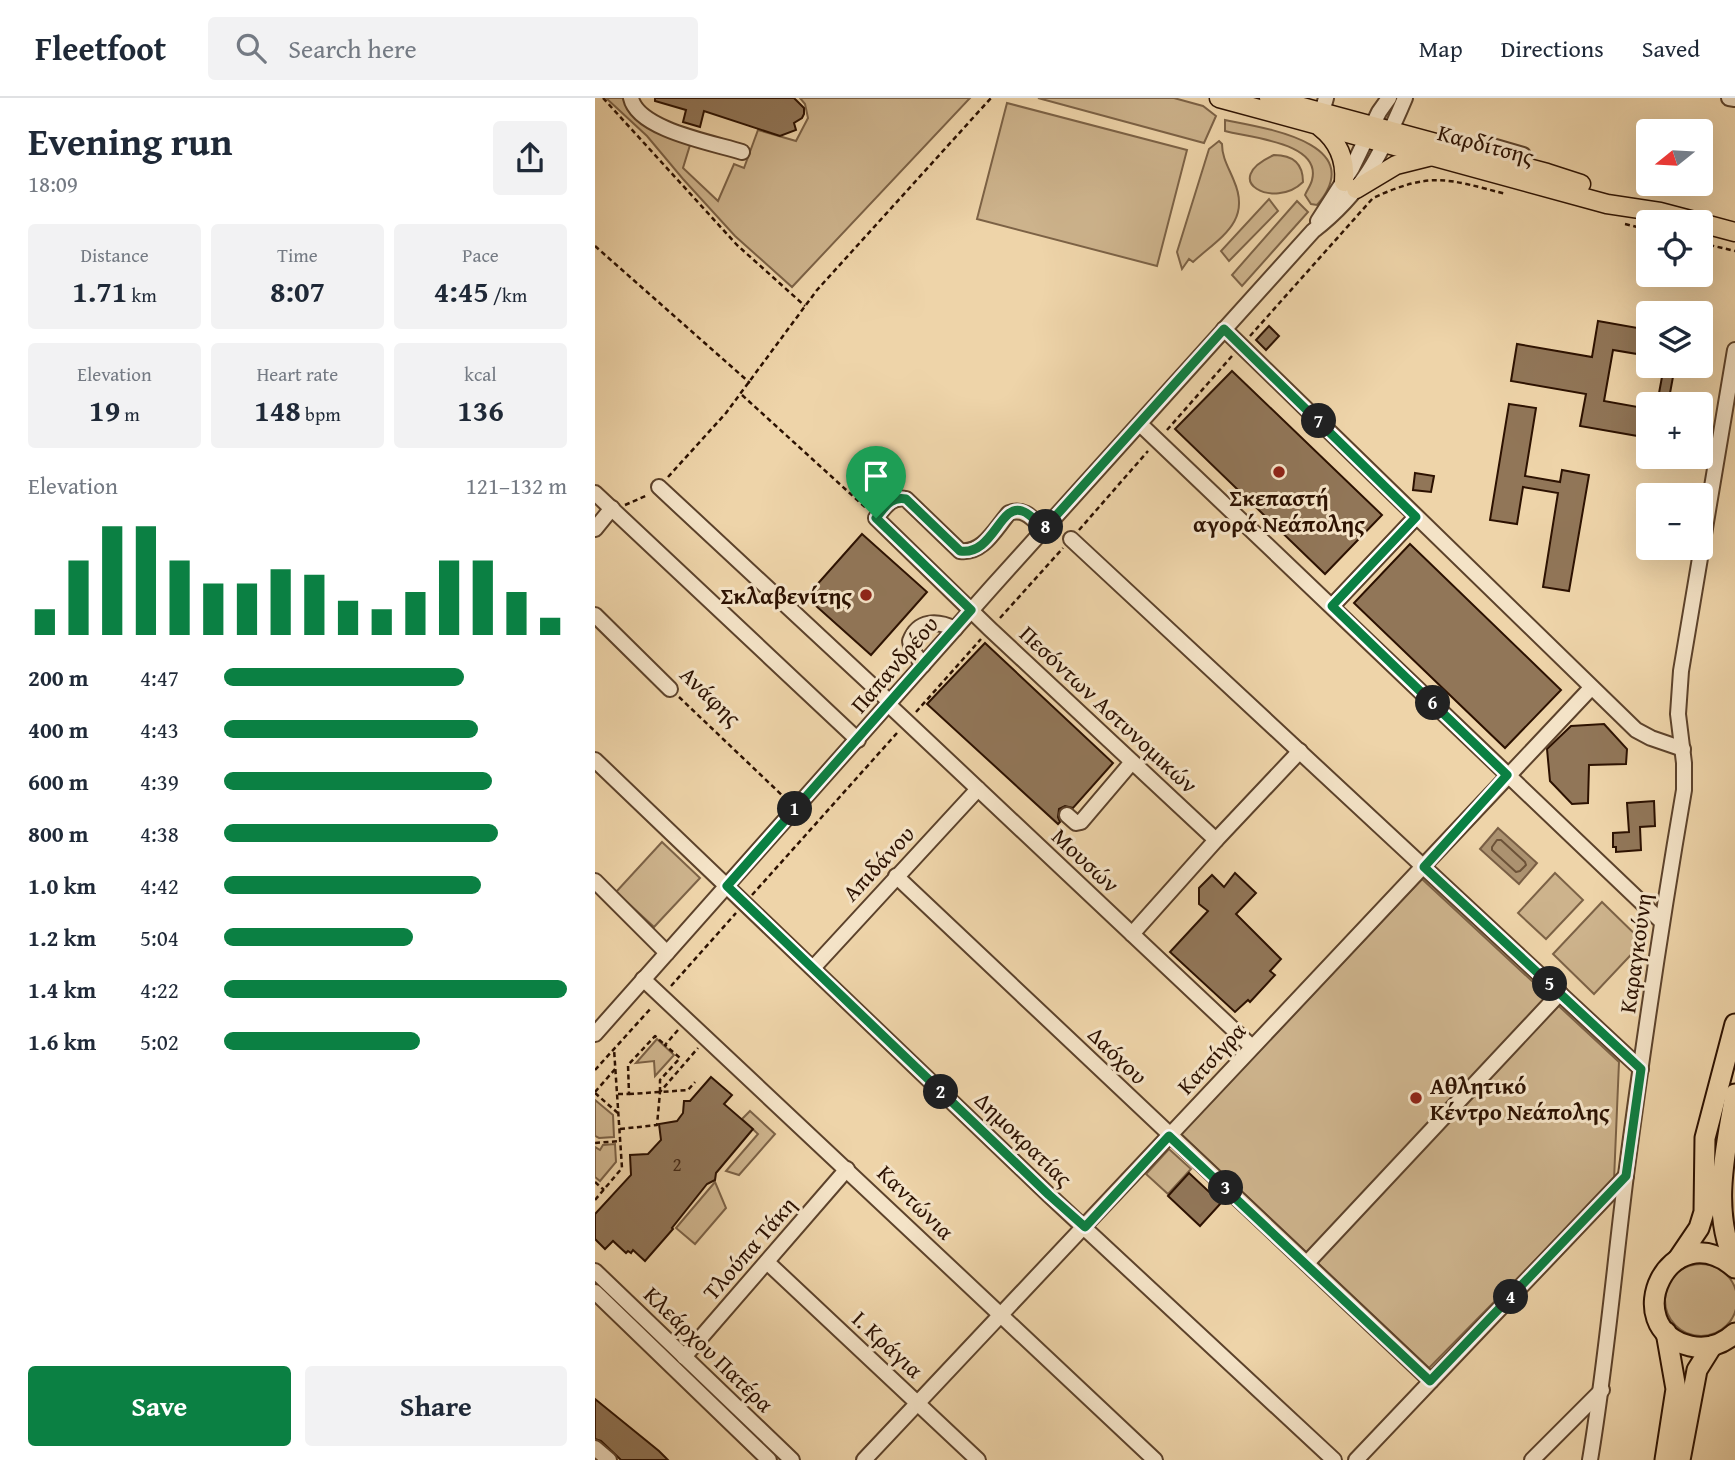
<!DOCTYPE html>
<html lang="en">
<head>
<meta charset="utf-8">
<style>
  body { margin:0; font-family:"Gentium Book Plus",serif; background:#f2f2f3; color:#1f2937; height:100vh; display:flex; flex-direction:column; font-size:26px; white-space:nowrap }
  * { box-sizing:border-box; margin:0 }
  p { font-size:23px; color:#747a83 }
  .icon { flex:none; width:38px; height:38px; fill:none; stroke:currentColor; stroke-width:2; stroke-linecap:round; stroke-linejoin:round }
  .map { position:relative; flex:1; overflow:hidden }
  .side { display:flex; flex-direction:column; background:#fff; width:595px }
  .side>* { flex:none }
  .needle { width:46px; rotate:252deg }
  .buttons { position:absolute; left:1041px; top:21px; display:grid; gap:14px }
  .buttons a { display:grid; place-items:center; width:77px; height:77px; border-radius:7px; background:#fff; box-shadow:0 7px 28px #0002; font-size:35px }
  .pin { position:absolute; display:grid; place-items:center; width:60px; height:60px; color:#fff; margin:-72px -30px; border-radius:50% 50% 50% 0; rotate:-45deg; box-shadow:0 0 7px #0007 }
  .pin .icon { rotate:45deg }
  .km { position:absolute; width:35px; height:35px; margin:-18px; border-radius:50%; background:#222; color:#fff; font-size:19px; line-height:35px; text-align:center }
  .round { display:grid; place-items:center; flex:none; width:74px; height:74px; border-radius:7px; background:#f2f2f3 }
  .head { display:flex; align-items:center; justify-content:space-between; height:119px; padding:0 28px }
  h1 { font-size:38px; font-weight:800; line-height:52px }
  .figures { display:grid; grid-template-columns:repeat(3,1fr); gap:10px; height:119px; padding:7px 28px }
  .figures div { display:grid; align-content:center; border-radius:7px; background:#f2f2f3; text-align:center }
  .figures b { font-size:30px; font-weight:800 }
  .figures small { font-size:19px; font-weight:400 }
  .figures p { font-size:19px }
  .chart { height:196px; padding:14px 28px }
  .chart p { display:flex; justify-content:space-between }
  .chart svg { width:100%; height:126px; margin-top:7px; stroke:#0b8043; stroke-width:6 }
  .button { display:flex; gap:14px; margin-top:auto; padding:14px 28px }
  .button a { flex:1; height:80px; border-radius:7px; background:#0b8043; color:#fff; font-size:28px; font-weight:800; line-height:80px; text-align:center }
  .button a+a { background:#f2f2f3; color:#1f2937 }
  ul { padding:0 28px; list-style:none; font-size:23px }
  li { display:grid; grid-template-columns:112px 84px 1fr; align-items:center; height:52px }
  li i { height:18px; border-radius:9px; background:#0b8043 }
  header { display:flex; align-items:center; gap:42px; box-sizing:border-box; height:98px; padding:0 35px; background:#fff; border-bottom:2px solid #e0e1e3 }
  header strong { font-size:33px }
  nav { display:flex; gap:38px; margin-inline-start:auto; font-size:24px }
  .search { width:490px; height:63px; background:#f2f2f3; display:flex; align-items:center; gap:18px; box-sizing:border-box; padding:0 24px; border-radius:7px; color:#747a83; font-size:26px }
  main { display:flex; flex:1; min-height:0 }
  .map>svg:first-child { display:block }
  .green { fill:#cdb38c; stroke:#7c6246; stroke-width:2 }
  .water { fill:#ac9270; stroke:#795e44; stroke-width:2 }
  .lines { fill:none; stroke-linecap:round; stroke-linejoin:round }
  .shore { stroke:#6c5238; stroke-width:2 }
  .building { fill:#917658; stroke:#2c1101; stroke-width:2 }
  .minor-casing { stroke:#5c422b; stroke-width:18 }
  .major-casing { stroke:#2c1101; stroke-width:21 }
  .highway-casing { stroke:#2c1101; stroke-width:23 }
  .path { stroke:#2c1101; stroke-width:2.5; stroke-dasharray:5 3.5; stroke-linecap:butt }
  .minor { stroke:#f4e3c7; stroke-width:14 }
  .major { stroke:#eed4a9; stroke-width:18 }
  .highway { stroke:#eed4a9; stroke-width:19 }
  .route-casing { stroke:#fff; stroke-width:14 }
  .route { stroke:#0b8043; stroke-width:9 }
  .poi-dot { fill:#8f2418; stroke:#f4e3c7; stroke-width:2.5 }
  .labels { text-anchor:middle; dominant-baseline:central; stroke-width:6; stroke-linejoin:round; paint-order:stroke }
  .number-label { font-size:19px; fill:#452a17 }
  .street-label { font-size:23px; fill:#2c1101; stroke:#f4e3c7 }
  .poi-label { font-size:23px; font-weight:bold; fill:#2c1101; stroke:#f4e3c7 }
</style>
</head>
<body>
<header>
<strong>Fleetfoot</strong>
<div class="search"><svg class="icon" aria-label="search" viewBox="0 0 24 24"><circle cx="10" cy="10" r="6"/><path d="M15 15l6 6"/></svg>Search here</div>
<nav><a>Map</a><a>Directions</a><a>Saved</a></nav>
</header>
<main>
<section class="side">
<div class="head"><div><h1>Evening run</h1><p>18:09</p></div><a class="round"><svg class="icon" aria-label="share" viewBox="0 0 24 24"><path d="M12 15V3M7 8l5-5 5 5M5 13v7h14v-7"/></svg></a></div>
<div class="figures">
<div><p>Distance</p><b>1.71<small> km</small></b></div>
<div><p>Time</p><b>8:07</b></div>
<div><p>Pace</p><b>4:45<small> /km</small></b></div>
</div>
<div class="figures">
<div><p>Elevation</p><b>19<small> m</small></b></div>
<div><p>Heart rate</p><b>148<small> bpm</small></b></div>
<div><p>kcal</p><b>136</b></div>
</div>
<div class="chart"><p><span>Elevation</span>121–132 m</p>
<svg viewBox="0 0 160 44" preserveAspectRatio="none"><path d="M5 44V35M15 44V18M25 44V6M35 44V6M45 44V18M55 44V26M65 44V26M75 44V21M85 44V23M95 44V32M105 44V35M115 44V29M125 44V18M135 44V18M145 44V29M155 44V38"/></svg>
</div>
<ul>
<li><b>200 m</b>4:47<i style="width:70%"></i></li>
<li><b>400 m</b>4:43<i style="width:74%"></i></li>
<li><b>600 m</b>4:39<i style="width:78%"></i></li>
<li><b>800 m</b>4:38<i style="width:80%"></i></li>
<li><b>1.0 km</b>4:42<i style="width:75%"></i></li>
<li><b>1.2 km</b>5:04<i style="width:55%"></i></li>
<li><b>1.4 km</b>4:22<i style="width:100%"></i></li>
<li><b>1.6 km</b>5:02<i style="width:57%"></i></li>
</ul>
<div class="button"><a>Save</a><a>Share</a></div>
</section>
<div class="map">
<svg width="1140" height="1362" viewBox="0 0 1140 1362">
  <rect width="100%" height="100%" fill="#eed4a9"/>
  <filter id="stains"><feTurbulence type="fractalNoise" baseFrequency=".00286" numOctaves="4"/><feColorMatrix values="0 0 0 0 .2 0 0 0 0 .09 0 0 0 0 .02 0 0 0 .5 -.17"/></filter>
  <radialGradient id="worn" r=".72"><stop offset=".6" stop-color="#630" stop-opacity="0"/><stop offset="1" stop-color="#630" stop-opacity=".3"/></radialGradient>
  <!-- green -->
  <g class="green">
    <path d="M11,0H31L60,31L95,47L88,70L123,103L139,66L149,70L163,32L201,43L213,20L210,6L205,0H375L197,189L140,138L88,81L52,38Z"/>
    <path d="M443,0H579L608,8L621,18L609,45Z"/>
    <path d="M412,5L592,52L562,168L382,121Z"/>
    <path d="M630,22C670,30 775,45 722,107L716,106L710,97C712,92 716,87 717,82C727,44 654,40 630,33Z"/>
    <path d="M624,43L627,46C627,60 634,70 639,83C657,124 624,140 598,164L594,161L587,171L582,154L614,51Z"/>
    <path d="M679,57C697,57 708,65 708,84C680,112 622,83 679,57Z"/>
    <path d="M674,101L683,113L634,163L626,153Z"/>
    <path d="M702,103L713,114L647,188L637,177Z"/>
    <path d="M67,744L105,780L59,829L21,794Z"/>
    <path d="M960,775L988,802L951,841L923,815Z"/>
    <path d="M827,781L1024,964L1019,1082L834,1270L586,1036Z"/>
    <path d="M1007,804L1048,844L999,896L958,856Z"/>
    <path d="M62,941L79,957L60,978L59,963L41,965Z"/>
    <path d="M0,1002L18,1017L19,1039L4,1040L0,1038Z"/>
    <path d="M155,1013L180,1036L144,1077L131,1073L163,1036L147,1021Z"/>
    <path d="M20,1046L21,1064L5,1083L0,1079V1049L5,1052L8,1047Z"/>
    <path d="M574,1051L596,1071L573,1096L551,1076Z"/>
    <path d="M120,1084L131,1110L100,1146L81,1130Z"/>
    <circle cx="1106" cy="1202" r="36"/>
  </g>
  <!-- water -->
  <path class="water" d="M903,730L942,765L924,786L885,751Z"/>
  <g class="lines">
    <!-- shore -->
    <path class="shore" d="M902,742H906L930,764L931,767L925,773L921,774L897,752V749Z"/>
  </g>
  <!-- building -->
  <g class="building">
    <path d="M60,0H199L209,10V16L207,20L199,25L201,32L185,38L109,13L105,29L88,24L91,12L60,3Z"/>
    <path d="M1003,223L1054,232V258L1018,252L1009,303L1054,311V340L985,328L991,296L916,283L922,246L997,259Z"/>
    <path d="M674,228L684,238L671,252L661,242Z"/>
    <path d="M1069,268H1080L1073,306H1062Z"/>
    <path d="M637,273L787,417L730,476L580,331Z"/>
    <path d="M914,306L941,310L930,378L965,384L967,372L994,377L974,493L948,489L963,395L928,389L922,426L895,422Z"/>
    <path d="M820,375L839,378L836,394L818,392Z"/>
    <path d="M267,436L332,494L276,557L211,499Z"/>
    <path d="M815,446L966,592L910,650L759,505Z"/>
    <path d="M390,545L518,665L478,710L470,708L464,711L463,719L465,724L463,726L332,606Z"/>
    <path d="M1009,626L1032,651L1031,666L994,667L993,705L977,706L955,683L952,651L976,628Z"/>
    <path d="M1059,703L1060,728L1045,729L1046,752L1021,754V749H1018V735L1034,734L1032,705Z"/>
    <path d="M640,775L661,795L641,816L686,861L675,873L680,877L655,904L653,902L640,914L575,854L613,813L604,806V790L617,777L629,789Z"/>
    <path d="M116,979L137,997L129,1006L158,1031L121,1075L120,1082L112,1086L77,1130L78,1131L50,1163L38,1152L36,1155L33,1153L31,1155L18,1143L10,1151L0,1141V1116L36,1077L35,1057L53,1056L66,1042L64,1026L82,1023L88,1015L89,1003H95Z"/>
    <path d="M594,1075L626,1105L605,1128L573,1098Z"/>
    <path d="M0,1301L64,1353L73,1362H26L6,1343L0,1341Z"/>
  </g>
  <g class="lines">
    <!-- minor casing -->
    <g class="minor-casing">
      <g id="minor">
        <path d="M36,0C43,32 119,45 147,54"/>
        <path d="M1134,0L1140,1"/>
        <path d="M727,14L731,0"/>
        <path d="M882,56L897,48L928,57L931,64"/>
        <path d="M723,123L757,70L784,14L794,0"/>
        <path d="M629,231L1041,632L1056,640L1088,651"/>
        <path d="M545,326L1067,824"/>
        <path d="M64,389L296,605"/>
        <path d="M0,395L263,642"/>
        <path d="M0,431L17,410"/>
        <path d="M449,431C438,421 429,409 414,415C400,431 388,456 365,453L311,401C296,398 290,409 281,420L395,531L621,742"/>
        <path d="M476,441L1046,971"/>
        <path d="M737,508L821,419"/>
        <path d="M0,517L75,591"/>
        <path d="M328,567L317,552L315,543C323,522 342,522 360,531"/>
        <path d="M294,607L657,949"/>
        <path d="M0,662L454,1097L739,1362"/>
        <path d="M472,717L481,725L486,724L537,664"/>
        <path d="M301,778L836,1283"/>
        <path d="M0,783L72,855"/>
        <path d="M537,836L621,742L705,653"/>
        <path d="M218,870L383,691"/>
        <path d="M48,881L560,1362"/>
        <path d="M0,936L397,489L718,133C768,94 786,57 810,0"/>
        <path d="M172,1164L383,1362"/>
        <path d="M712,1165L965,895"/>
        <path d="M0,1173L197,1362"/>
        <path d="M0,1194L174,1362"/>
        <path d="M89,1259L252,1071"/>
        <path d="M0,1350L14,1362"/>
        <path d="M269,1362L996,590"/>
        <path d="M761,1362L1031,1078"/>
        <path d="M937,1362L1007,1292"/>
        <path d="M995,1362C1011,1267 1019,1172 1031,1077C1048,948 1067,820 1089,692V665L1083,616L1086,573L1140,252"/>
      </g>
    </g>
    <!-- major casing -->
    <g class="major-casing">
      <g id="major">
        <path d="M624,0L1012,106L1065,114L1103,124"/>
        <path d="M674,0L952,75L986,86"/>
        <path d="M725,29C743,43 751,61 749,84"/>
        <path d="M761,91L801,67L837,58"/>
        <path d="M1106,125L1140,134"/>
      </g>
    </g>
    <!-- highway casing -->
    <g class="highway-casing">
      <g id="highway">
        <path d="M1140,996C1131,1052 1115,1111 1140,1165"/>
        <path d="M1083,1161L1104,1130L1109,1114L1110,1040L1140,926"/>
        <path d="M1140,1170C1075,1114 1021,1230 1095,1248C1112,1252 1128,1246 1140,1235"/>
        <path d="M1070,1362L1081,1291L1071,1234"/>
        <path d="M1085,1362L1102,1272L1117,1248"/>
      </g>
    </g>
    <!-- path -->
    <g class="path">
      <path d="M8,0L142,147L210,208"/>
      <path d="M1030,126L1054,132"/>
      <path d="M1106,145L1140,153"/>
      <path d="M0,148L155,285"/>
      <path d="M655,238L778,100C837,73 852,81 911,96"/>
      <path d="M147,297L271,410"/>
      <path d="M572,332L637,258"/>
      <path d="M73,379L131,315L222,192L396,0"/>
      <path d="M30,407L53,397"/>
      <path d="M484,432L553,353"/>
      <path d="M405,520L468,450"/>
      <path d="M84,599L191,701"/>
      <path d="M321,614L386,541"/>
      <path d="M157,797L302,635"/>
      <path d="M76,888L141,815"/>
      <path d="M83,932L70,947L85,960L65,982V994L93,992L100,984"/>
      <path d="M0,972L57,909"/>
      <path d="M0,994L21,970"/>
      <path d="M0,995L24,1016"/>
      <path d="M23,996H34L33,967L60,938L70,947"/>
      <path d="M34,996L65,994"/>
      <path d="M25,1031L62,1027L65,994L103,950"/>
      <path d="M0,1045L25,1043"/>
      <path d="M0,1084L9,1092"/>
      <path d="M0,1102L27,1070L19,951"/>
    </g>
    <!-- minor -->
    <use href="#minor" class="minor"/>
    <!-- major -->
    <use href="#major" class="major"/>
    <!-- highway -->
    <use href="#highway" class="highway"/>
  </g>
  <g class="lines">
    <!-- route casing -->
    <g class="route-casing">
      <path id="route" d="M629,231L821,419L737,508L912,677L829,769L1046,971L1031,1078L835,1283L574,1038L490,1129L454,1097L132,788L376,512L281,420C290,409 296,398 311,401L365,453C398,458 405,405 427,413C435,415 443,426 449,431Z"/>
    </g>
    <!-- route -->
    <use href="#route" class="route"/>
  </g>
  <!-- markers -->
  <g class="poi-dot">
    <circle cx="684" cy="374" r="7"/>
    <circle cx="271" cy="497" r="7"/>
    <circle cx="821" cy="1000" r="7"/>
  </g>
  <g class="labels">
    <!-- number labels -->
    <g class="number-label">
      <text x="82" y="1066">2</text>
    </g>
    <!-- street labels -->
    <g class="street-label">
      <text transform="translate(891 46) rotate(15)">Καρδίτσης</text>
      <text transform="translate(299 566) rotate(-49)">Παπανδρέου</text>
      <text transform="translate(116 598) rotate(44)">Ανάφης</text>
      <text transform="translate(514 611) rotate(43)">Πεσόντων Αστυνομικών</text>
      <text transform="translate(491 762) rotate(43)">Μουσών</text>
      <text transform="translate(283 765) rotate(-47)">Απιδάνου</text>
      <text transform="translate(1040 855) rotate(-82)">Καραγκούνη</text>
      <text transform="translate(523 957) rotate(44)">Δαόχου</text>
      <text transform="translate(616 960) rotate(-47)">Κατσίγρα</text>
      <text transform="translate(429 1041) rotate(44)">Δημοκρατίας</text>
      <text transform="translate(321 1104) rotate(44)">Καντώνια</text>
      <text transform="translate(154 1150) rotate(-49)">Τλούπα Τάκη</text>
      <text transform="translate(293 1246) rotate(43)">Ι. Κράγια</text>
      <text transform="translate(114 1251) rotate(44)">Κλεάρχου Πατέρα</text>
    </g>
    <!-- poi labels -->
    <g class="poi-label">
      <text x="684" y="399">Σκεπαστή<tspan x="684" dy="26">αγορά Νεάπολης</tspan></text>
      <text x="257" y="497" text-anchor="end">Σκλαβενίτης</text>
      <text x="835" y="987" text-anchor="start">Αθλητικό<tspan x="835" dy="26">Κέντρο Νεάπολης</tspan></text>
    </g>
  </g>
  <rect width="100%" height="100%" filter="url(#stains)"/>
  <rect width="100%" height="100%" fill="url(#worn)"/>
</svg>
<div class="buttons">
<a><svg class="needle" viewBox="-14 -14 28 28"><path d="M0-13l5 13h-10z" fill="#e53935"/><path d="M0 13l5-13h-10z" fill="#747a83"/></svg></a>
<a><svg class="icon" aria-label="locate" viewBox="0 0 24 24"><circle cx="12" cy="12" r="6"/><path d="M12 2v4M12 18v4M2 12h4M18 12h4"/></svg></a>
<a><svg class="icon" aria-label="layers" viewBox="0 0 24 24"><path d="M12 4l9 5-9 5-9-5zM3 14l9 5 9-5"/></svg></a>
<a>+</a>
<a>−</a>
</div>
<div class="pin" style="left:281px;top:420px;background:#1e9e55"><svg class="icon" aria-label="arrive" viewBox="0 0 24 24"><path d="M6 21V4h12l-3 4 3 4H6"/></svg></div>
<b class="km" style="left:200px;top:711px">1</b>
<b class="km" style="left:346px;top:994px">2</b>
<b class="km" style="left:631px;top:1090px">3</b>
<b class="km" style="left:916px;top:1199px">4</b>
<b class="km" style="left:955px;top:886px">5</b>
<b class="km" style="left:838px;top:605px">6</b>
<b class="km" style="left:724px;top:323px">7</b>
<b class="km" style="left:451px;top:429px">8</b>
</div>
</main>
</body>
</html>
